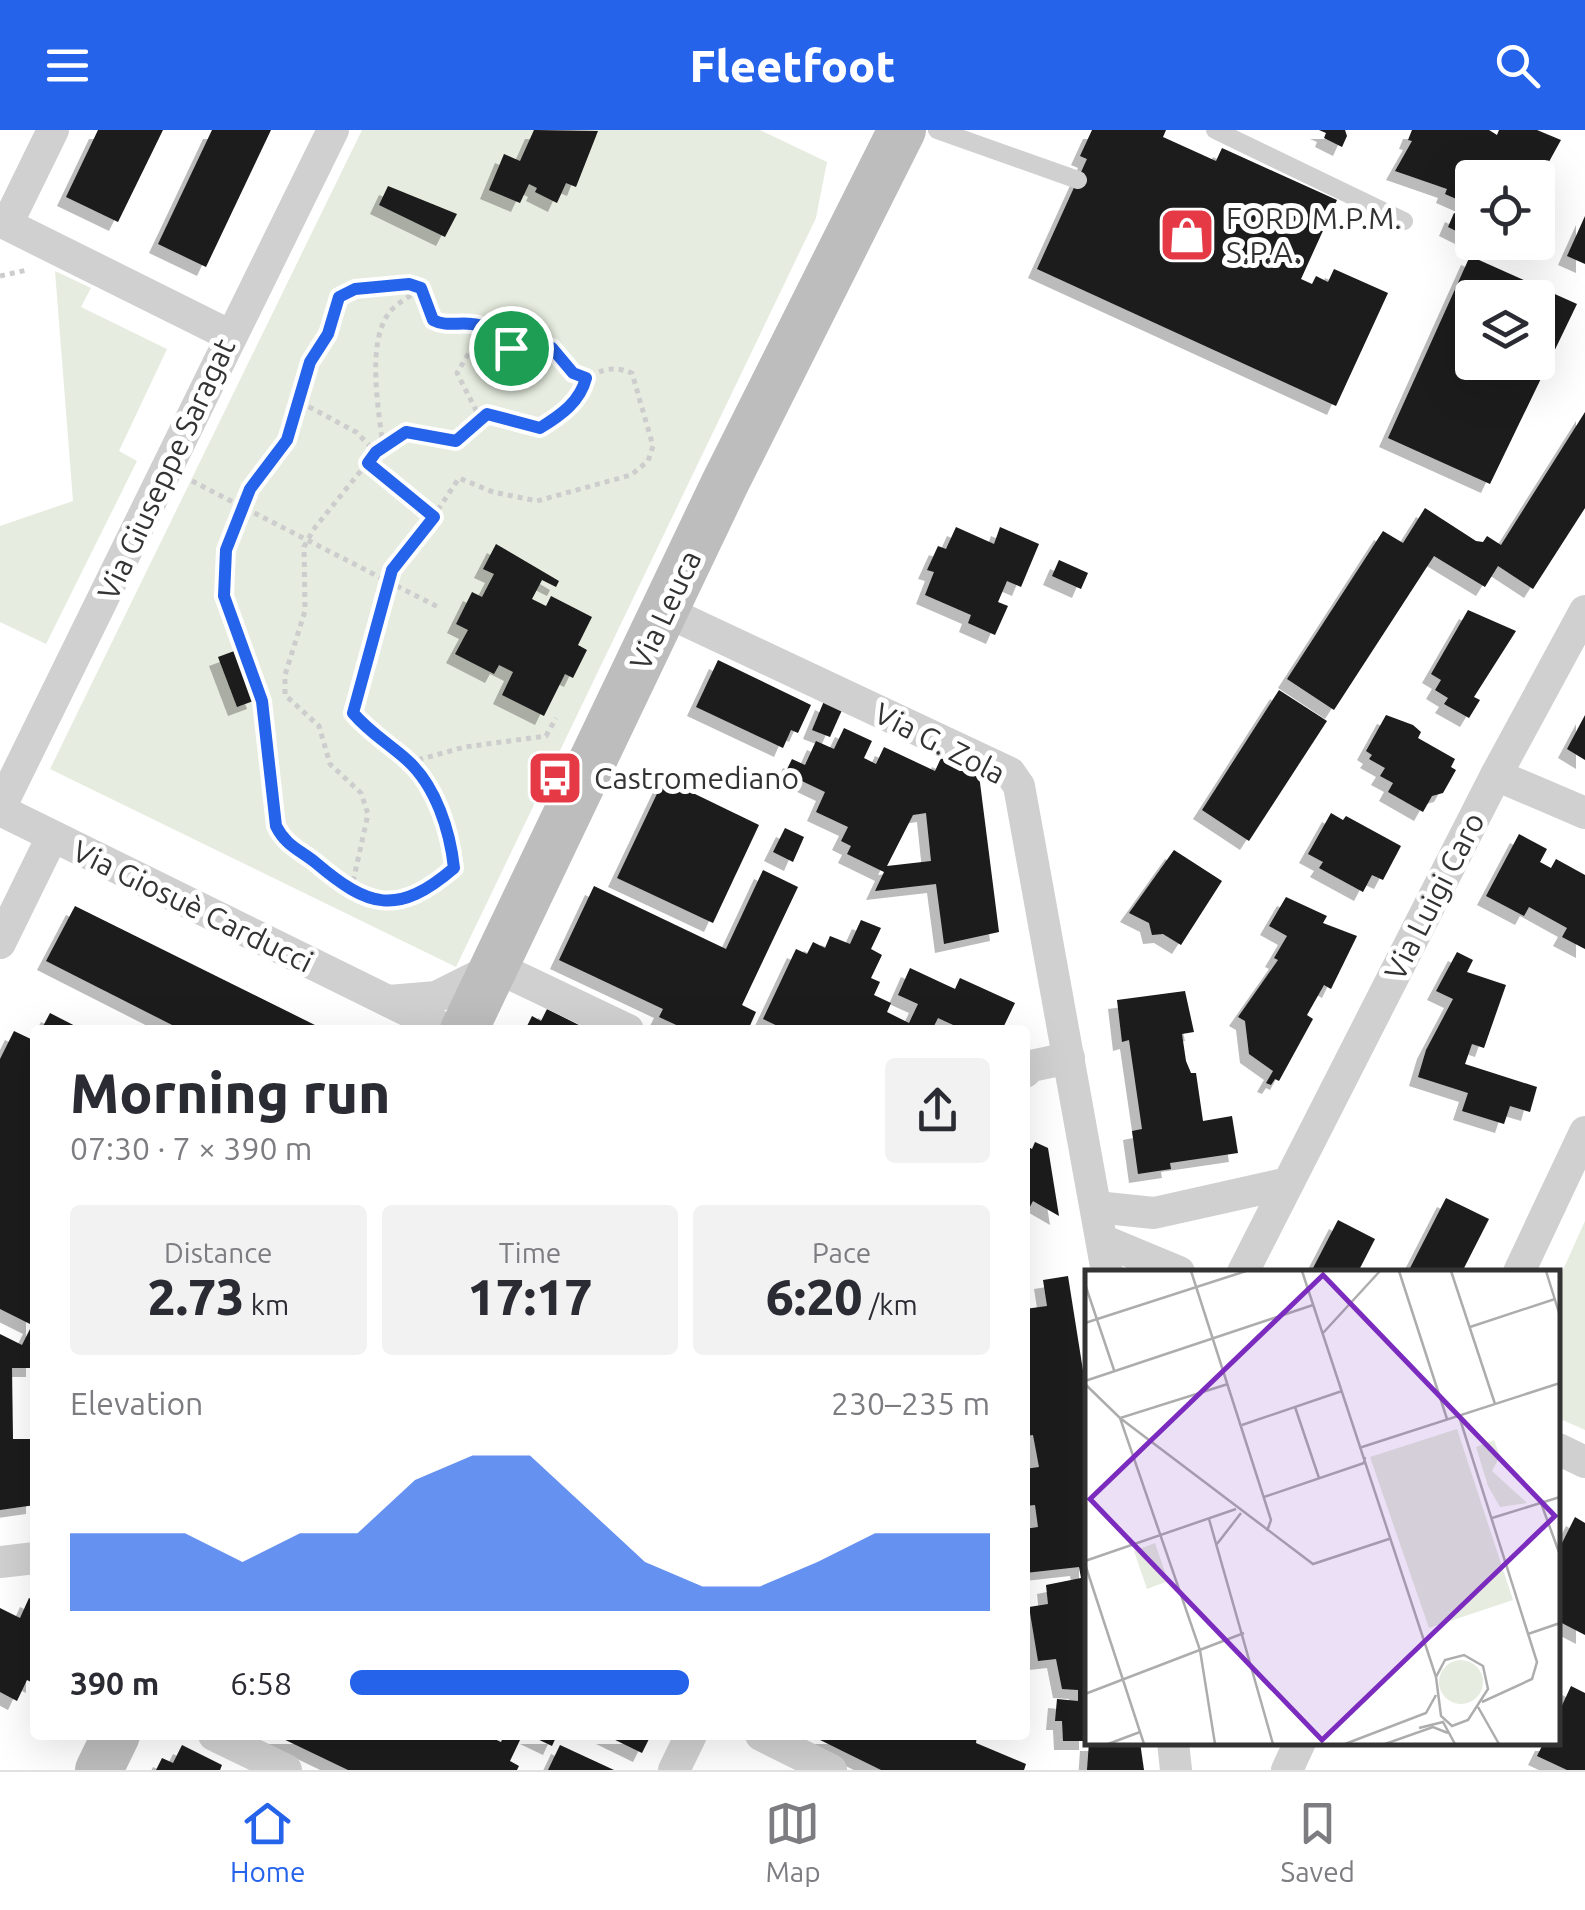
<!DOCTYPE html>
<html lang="en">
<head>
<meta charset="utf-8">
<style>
  body { margin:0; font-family:Ubuntu,sans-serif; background:#f2f2f3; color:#2b2b33; height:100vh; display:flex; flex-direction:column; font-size:38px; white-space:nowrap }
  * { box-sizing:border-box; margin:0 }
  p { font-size:32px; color:#7c7c81 }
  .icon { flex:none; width:55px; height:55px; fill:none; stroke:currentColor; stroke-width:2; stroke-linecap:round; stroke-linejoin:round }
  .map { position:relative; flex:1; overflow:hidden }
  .drawer { position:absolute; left:30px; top:895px; width:1000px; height:715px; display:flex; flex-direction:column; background:#fff; border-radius:10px; box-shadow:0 10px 40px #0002 }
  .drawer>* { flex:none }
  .buttons { position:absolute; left:1455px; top:30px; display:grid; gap:20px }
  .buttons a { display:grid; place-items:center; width:100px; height:100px; border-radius:10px; background:#fff; box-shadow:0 10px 40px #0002; font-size:50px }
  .pin { position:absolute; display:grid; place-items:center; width:85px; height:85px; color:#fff; margin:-42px; border:5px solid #fff; border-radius:50%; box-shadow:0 2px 10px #0007 }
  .round { display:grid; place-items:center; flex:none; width:105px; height:105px; border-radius:10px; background:#f2f2f3 }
  .headline { display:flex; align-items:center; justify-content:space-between; height:170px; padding:0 40px }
  h1 { font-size:55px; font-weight:800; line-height:75px }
  .stats { display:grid; grid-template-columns:repeat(3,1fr); gap:15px; height:170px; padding:10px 40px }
  .stats div { display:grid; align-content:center; border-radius:10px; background:#f2f2f3; text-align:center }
  .stats b { font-size:50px; font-weight:800 }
  .stats small { font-size:28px; font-weight:400 }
  .stats p { font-size:28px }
  .chart { height:280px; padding:20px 40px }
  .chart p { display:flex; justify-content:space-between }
  .chart svg { width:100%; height:180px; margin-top:10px; fill:#2563eb; opacity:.7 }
  ul { padding:0 40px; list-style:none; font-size:32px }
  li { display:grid; grid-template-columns:160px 120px 1fr; align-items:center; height:75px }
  li i { height:25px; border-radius:12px; background:#2563eb }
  header { display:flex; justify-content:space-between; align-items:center; height:130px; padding:0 40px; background:#2563eb; color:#fff; font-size:45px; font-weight:800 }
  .dock { display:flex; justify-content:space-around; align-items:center; height:140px; border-top:2px solid #e1e1e2; background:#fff; font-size:28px; color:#7c7c81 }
  .dock a { display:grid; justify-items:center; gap:5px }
  .dock .active { color:#2563eb }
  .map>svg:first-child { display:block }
  .green { fill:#e6ecdf }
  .building { fill:#1a1a1a; fill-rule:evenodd; filter:url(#shadow) }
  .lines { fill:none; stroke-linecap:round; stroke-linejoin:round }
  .path { stroke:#cdcdcd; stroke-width:5; stroke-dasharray:5 5; stroke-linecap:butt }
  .service { stroke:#d0d0d0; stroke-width:18 }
  .minor { stroke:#d0d0d0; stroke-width:32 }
  .secondary { stroke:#bdbdbd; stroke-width:48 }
  .route-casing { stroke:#fff; stroke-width:20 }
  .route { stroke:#2563eb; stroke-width:12 }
  .labels { text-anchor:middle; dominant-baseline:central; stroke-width:10; stroke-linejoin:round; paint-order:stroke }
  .poi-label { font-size:30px; fill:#333; stroke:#fff; text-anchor:start }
  .street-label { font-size:30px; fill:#333; stroke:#fff }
  .inset-road { fill:none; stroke:#adadad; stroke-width:2.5 }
  .view { fill:#7b2cbf; fill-opacity:0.15; stroke:#7b2cbf; stroke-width:5 }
  .inset-edge { fill:none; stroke:#333; stroke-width:5 }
</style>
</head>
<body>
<header><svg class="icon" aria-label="menu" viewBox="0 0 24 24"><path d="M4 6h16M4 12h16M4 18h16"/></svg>Fleetfoot<svg class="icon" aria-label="search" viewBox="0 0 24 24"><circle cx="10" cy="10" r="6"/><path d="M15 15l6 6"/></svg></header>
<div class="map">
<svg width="1585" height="1640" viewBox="0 0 1585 1640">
  <defs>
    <filter id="shadow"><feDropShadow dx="-9" dy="9" stdDeviation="0" flood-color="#0004"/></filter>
  </defs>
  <rect width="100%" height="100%" fill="#fff"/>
  <!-- green -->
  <g class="green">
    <path d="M362,0H760L827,32L816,88L456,837L50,639Z"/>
    <path d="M55,141L91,158L81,177L167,219L119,321L137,331L46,514L0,492V396L73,371Z"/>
    <path d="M1585,1091V1300L1558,1288V1151Z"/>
  </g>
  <!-- building -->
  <g class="building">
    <path d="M98,0H163L118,92L66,67Z"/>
    <path d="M212,0H271L206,137L158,114Z"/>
    <path d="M534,0L598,1L576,57L566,53L557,73L535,62L537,58L529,54L520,73L489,60L504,24L520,31Z"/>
    <path d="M1092,0H1166L1163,7L1216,31L1222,18L1337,70L1301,149L1312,154L1316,146L1328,152L1334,139L1388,163L1336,276L1037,139L1087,29L1080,26Z"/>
    <path d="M1319,0H1345L1347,6L1342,17L1324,8L1326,3Z"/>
    <path d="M1412,0H1489L1497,5L1499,0H1537L1561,10L1540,48H1472L1470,75L1445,64L1447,59L1395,41L1412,11L1408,10Z"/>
    <path d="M388,56L457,84L445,107L379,75Z"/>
    <path d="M1454,83L1472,92V109L1448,97Z"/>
    <path d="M1585,86V134L1567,126Z"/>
    <path d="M1470,126L1577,174L1490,354L1388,308ZM1472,168H1538V232H1472Z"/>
    <path d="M1585,282V378L1533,459L1498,436L1485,457L1434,426L1334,580L1287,549L1383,401L1403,413L1425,378L1476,411L1483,412L1487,406L1501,415Z"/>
    <path d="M956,397L994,414L1000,397L1039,414L1021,457L1007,451L998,472L1008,476L995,505L968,493L971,485L925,465L934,442L927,440L938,416L946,419Z"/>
    <path d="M496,414L559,451L556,457L542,450L532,469L546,476L551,466L592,487L578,515L587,520L573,548L565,544L544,586L502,565L513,542L499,535L494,544L455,524L468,500L456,494L472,462L482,467L494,444L483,439Z"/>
    <path d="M1059,430L1088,443L1081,459L1052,446Z"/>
    <path d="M1468,480L1516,501L1474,567L1480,570L1469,588L1444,574L1448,568L1435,560L1441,550L1431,544Z"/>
    <path d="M237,520L256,570L237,577L218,527Z"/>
    <path d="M718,530L811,575L798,603L791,600L783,618L696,577Z"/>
    <path d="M1279,560L1327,591L1249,711L1202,680Z"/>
    <path d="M824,571L842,580L830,607L812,600Z"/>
    <path d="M1386,585L1413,595L1421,602L1418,608L1455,629L1451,637L1456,640L1443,663L1432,666L1423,682L1388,662L1393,653L1380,646L1385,638L1369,629L1372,625L1366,621Z"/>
    <path d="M1585,585V630L1567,619Z"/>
    <path d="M844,598L872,611L864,628L876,634L884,617L935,641L941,628L979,645L999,802L944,814L936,754L875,761L884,742L847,724L851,716L841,711L848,697L816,682L825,662L785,643L792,629L805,635L816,611L834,619ZM926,683L931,731L887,736L913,685Z"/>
    <path d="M664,649L759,695L713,793L617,748Z"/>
    <path d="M1331,683L1343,690L1346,686L1401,716L1383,750L1372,745L1363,762L1319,738L1323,732L1308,724Z"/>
    <path d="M785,698L804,707L793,732L773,722Z"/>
    <path d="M1519,704L1547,719L1540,732L1551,738L1556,729L1585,745V819L1562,807L1567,798L1529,777L1524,786L1486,766Z"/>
    <path d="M1174,720L1222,751L1181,815L1163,804L1152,805L1149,793L1129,783Z"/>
    <path d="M763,740L798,757L742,875L756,882L748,900H687L659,887L663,879L559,830L594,756L726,819Z"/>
    <path d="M1286,767L1327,786L1323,793L1357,806L1331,859L1324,855L1307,885L1313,889L1279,951L1275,949L1271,955L1266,953L1273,941L1249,924L1245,891L1238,887L1278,830L1274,828L1287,806L1269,796Z"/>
    <path d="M75,776L325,900H182L46,831Z"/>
    <path d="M861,790L881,798L871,819L882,825L871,848L880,852L874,865L891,873L887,882L909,893L918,874L898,865L910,838L955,859L960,848L1015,873L1002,900H964L938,888L932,900H786L763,889L796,819L807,824L813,812L825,818L830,806L850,814Z"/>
    <path d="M1457,822L1473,830L1467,842L1506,855L1484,918L1472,914L1465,934L1537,957L1530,982L1510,976L1504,994L1462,981L1468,963L1418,947L1426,920L1453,869L1436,861Z"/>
    <path d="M1185,861L1194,902L1182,904L1186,931L1191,943H1196L1203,991L1232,986L1238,1023L1170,1033L1171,1039L1138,1044L1132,1001L1142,999L1129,910L1122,912L1117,870Z"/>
    <path d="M547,879L579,895L577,900H525L532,886L541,891Z"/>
    <path d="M50,883L83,900H41Z"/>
    <path d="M14,901L35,911V1238H12L13,1309H35V1375L0,1380V1204L22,1215L32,1195L0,1179V929Z"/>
    <path d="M1035,1012L1048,1018L1059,1086L1033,1071L1025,1086V1015L1032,1019Z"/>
    <path d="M1446,1068L1489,1089L1462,1142H1408Z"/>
    <path d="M1338,1090L1375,1109L1358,1142H1311Z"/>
    <path d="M1068,1146L1088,1272V1611H1063L1062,1591H1055L1057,1569L1078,1571V1560L1062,1559L1056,1529L1038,1531L1029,1477L1048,1474L1046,1455L1081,1448L1079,1437L1025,1443V1399L1038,1397L1035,1375L1025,1376V1339L1039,1337L1033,1305L1025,1306V1179L1047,1176L1043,1150Z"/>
    <path d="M1575,1387L1585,1393V1505L1558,1491V1421Z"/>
    <path d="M29,1468L35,1471V1554L27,1550L17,1571L0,1562V1478L20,1488Z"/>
    <path d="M1571,1556L1585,1563V1640H1567L1537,1626L1544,1612H1558V1584Z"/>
    <path d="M275,1605H486L501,1612L504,1605H511L520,1610L510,1631L519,1636L517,1640H348Z"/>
    <path d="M529,1605H557L552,1616Z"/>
    <path d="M605,1605H651L642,1623Z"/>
    <path d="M810,1605H977L976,1613L1026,1634L1024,1640H881Z"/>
    <path d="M1089,1612H1140L1144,1640H1087Z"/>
    <path d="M182,1615L222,1635L220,1640H156L162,1628L173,1633Z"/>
    <path d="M560,1615L614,1640H548Z"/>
  </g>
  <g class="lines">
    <!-- path -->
    <g class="path">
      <path d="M0,146L27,140"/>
      <path d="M300,272L356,302L376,322"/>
      <path d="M481,290L457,243L484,197"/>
      <path d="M383,317C379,282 366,213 389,183C396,173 411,166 421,159"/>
      <path d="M368,333L434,387"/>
      <path d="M192,351L438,477"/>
      <path d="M410,632L372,606L353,583L392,440L416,413L459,348L493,362L537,371L631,345L648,331L653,316L632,243C590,226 596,271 552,218C501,226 507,198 472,194C458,192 446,197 433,191L421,158C397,149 362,156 339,167L328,203L310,232L287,310L250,359L226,420L224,466L262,571L276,696C286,716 300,719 316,733C368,777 397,787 454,738L449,699L410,632L465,617L546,606L556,588"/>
      <path d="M351,761L368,684L361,663L330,634L319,596L285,565V545L305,481L304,417L313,400L376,322L406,302L456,311L487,284L540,298C561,285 580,272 586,247"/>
    </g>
    <!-- service -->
    <g class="service">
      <path d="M937,0L1078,50"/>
      <path d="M1215,0L1404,91"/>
    </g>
    <!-- minor -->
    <g class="minor">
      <path d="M0,91L229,205"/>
      <path d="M7,94L53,0"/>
      <path d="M665,481L1010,643L1019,656L1107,1142"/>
      <path d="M1496,645L1585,683"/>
      <path d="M0,678L333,0"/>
      <path d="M0,680L447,900"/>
      <path d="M0,813L52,707"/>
      <path d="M389,871L436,867L496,837L628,900"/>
      <path d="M1025,942L1031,936L1069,928"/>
      <path d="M1096,1077L1154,1083L1288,1053"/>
      <path d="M1102,1110L1179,1142"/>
      <path d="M1243,1142L1496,645L1585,481"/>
      <path d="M1519,1142L1585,1002"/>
      <path d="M1558,1319L1585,1332"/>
      <path d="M0,1432L35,1428"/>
      <path d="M214,1605L286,1640"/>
      <path d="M761,1605L831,1640"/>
      <path d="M1173,1612L1176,1640"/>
      <path d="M674,1640L691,1605"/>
      <path d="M1287,1640L1300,1612"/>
    </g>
    <!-- secondary -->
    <g class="secondary">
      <path d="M464,900L725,353L902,0"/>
      <path d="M99,1640L116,1605"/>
    </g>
  </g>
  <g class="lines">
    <!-- route casing -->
    <g class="route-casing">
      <path id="route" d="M409,154L421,158L433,190C446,197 458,192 472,194C507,198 501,227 552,218L573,243L586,248C580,272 561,285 540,298L487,284L456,311L406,302L376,322L368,333L434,387L392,440L353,583C370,603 388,613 407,630C436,656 450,701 454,738C397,787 368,777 316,733C300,720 286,716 276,696L262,571L224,466L226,420L250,359L287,310L310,232L328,204L339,167L355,159Z"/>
    </g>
    <!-- route -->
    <use href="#route" class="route"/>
  </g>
  <!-- icons -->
  <defs>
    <g id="shop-square" transform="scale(2.875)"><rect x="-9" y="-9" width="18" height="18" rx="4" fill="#e63946" stroke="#fff"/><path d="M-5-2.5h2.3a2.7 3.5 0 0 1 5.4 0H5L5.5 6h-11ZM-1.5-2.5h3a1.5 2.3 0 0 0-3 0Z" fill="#fff"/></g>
    <g id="bus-square" transform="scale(2.875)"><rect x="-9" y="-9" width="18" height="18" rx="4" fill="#e63946" stroke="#fff"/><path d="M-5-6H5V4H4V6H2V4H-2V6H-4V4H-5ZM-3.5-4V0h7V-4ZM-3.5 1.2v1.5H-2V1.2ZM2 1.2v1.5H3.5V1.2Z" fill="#fff"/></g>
  </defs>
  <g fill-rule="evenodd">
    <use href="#shop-square" x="1187" y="105"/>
    <use href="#bus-square" x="555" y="648"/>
  </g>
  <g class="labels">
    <!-- poi labels -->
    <g class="poi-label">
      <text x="1226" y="88">FORD M.P.M.<tspan x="1226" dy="34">S.P.A.</tspan></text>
      <text x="594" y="648">Castromediano</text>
    </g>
    <!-- street labels -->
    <g class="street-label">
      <text transform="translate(166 339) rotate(-65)">Via Giuseppe Saragat</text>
      <text transform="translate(665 480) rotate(-65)">Via Leuca</text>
      <text transform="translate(940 613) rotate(27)">Via G. Zola</text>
      <text transform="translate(1434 766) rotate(-63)">Via Luigi Caro</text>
      <text transform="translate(193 776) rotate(26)">Via Giosuè Carducci</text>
    </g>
  </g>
  <!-- overview -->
  <g transform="translate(1085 1140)">
    <rect width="475" height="475" fill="#fff"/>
    <path d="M372,159L428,330L344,358L285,187ZM409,170L415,186L407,201L442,233L415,237L403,216L391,177ZM70,273L83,311L62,319L49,281ZM354 412a22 22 0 1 1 44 0a22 22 0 1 1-44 0Z" fill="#e6ecdf"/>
    <path class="inset-road" d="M106,1L186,250L182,261M217,1L351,407M314,1L362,149M366,1L410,134M461,1L475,46M0,14L29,100M0,53L161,1M385,57L470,29M238,63L295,1M0,111L228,35M0,114L35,148L228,294L304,269M210,137L234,208M374,146L452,392L447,409L397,432M157,155L257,121M274,178L475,113M179,227L279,193L280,187M456,233L475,285M407,248L475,227M124,249L188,474M132,274L156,243M0,291L151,239M0,294L59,474M443,364L475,353M379,385L398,396L403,419L383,450L367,456L356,446L351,407L360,390ZM0,424L159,363M393,437L414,474M334,458L358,452L370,474M23,474L55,462M130,474L115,380L35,148L143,114M260,474L341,443L351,425M300,474L348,457L363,463"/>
    <path class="view" d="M238,5L470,246L237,470L5,229Z"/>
    <rect width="475" height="475" class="inset-edge"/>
  </g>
</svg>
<div class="buttons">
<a><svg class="icon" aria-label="locate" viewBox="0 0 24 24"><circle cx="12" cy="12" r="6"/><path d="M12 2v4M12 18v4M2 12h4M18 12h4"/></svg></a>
<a><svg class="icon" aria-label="layers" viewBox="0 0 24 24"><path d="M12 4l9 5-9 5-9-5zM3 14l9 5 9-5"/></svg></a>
</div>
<div class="pin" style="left:511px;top:218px;background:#1e9e55"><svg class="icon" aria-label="arrive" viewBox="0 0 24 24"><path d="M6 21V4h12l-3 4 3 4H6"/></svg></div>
<section class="drawer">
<div class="headline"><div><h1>Morning run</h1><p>07:30 · 7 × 390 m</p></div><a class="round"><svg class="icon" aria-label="share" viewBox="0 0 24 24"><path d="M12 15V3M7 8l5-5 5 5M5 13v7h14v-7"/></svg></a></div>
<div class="stats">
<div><p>Distance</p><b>2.73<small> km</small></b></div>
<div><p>Time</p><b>17:17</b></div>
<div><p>Pace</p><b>6:20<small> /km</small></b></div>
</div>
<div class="chart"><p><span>Elevation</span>230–235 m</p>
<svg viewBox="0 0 160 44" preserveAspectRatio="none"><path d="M0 44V25L10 25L20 25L30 32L40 25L50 25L60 12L70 6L80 6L90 19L100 32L110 38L120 38L130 32L140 25L150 25L160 25V44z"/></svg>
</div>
<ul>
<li><b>390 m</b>6:58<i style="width:53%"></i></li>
</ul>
</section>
</div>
<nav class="dock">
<a class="active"><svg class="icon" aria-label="home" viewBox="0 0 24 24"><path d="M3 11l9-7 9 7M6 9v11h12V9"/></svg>Home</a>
<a><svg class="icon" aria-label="map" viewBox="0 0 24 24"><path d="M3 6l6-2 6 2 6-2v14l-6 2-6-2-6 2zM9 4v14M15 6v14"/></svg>Map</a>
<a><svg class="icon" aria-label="saved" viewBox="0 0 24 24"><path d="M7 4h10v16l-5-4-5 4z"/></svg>Saved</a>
</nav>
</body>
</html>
